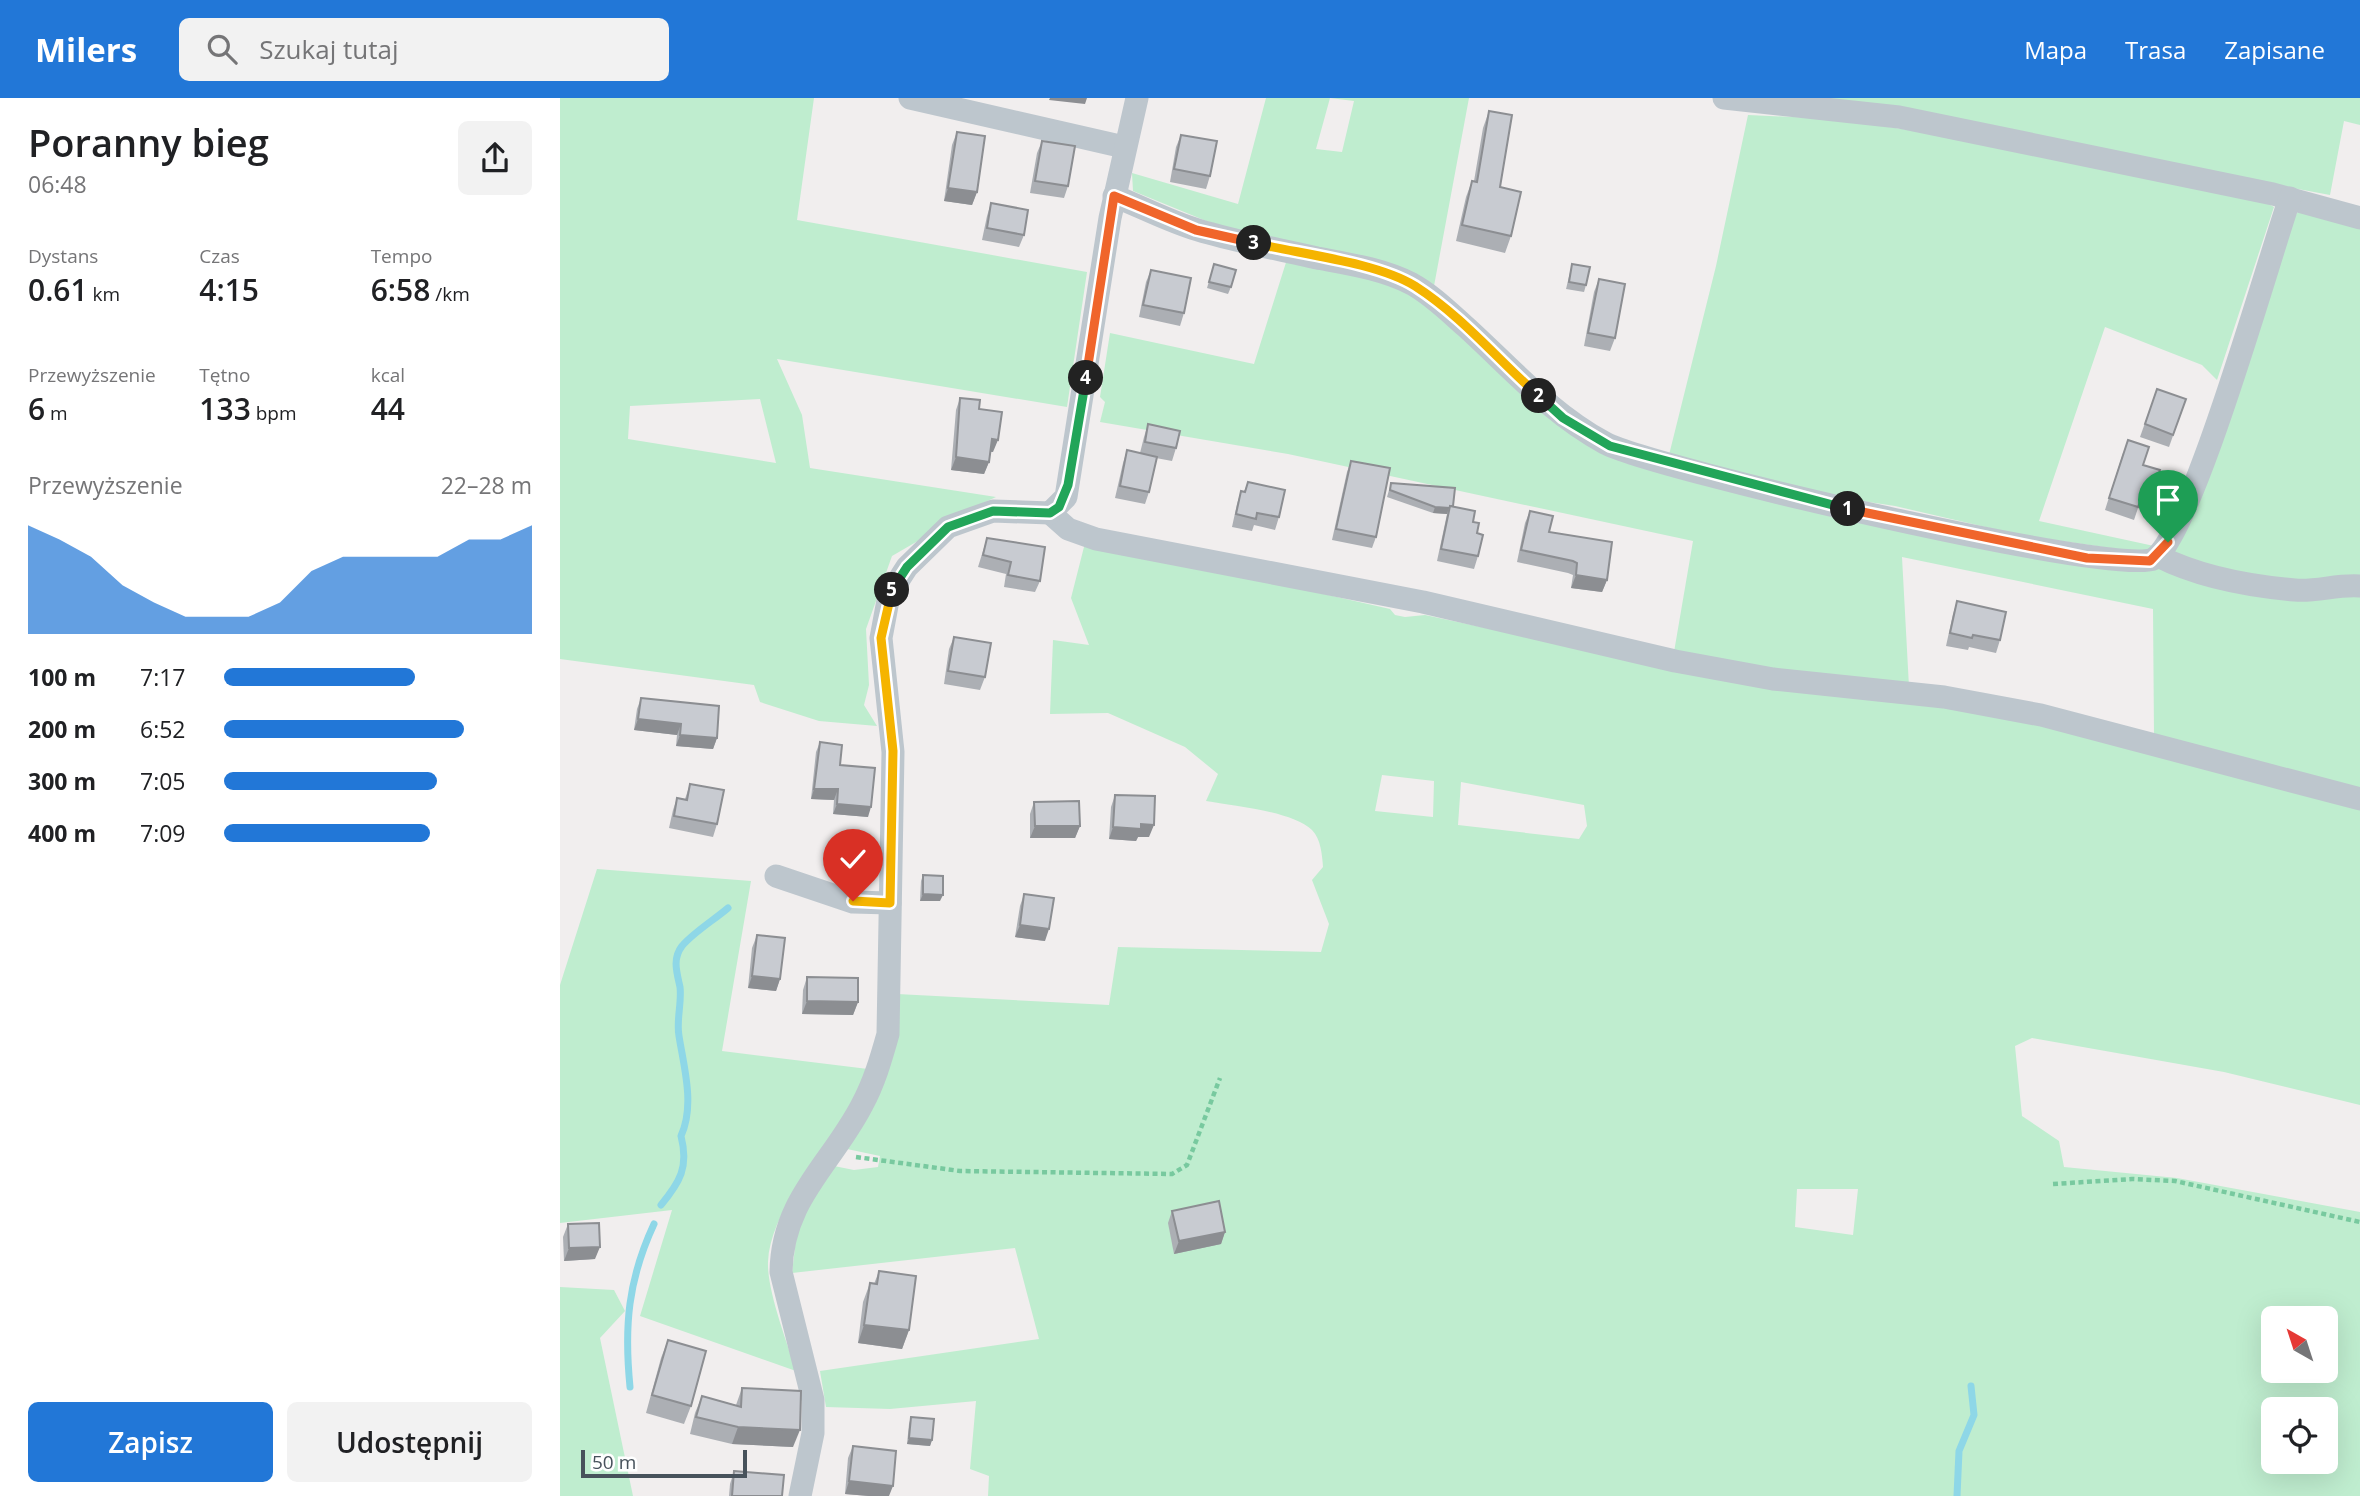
<!DOCTYPE html>
<html lang="pl">
<head>
<meta charset="utf-8">
<style>
  body { margin:0; font-family:"Open Sans",sans-serif; background:#f2f2f2; color:#202124; height:100vh; display:flex; flex-direction:column; font-size:26px; white-space:nowrap }
  * { box-sizing:border-box; margin:0 }
  p { font-size:23px; color:#757577 }
  .icon { flex:none; width:38px; height:38px; fill:none; stroke:currentColor; stroke-width:2; stroke-linecap:round; stroke-linejoin:round }
  .map { position:relative; flex:1; overflow:hidden }
  .panel { display:flex; flex-direction:column; background:#fff; width:560px }
  .panel>* { flex:none }
  .needle { width:46px; rotate:321deg }
  .tools { position:absolute; left:1701px; top:1208px; display:grid; gap:14px }
  .tools a { display:grid; place-items:center; width:77px; height:77px; border-radius:10px; background:#fff; box-shadow:0 7px 28px #0002; font-size:35px }
  .scale { position:absolute; left:21px; bottom:18px; width:166px; box-sizing:border-box; padding-left:7px; border:4px solid #47525b; border-top:0; font-size:19px; line-height:24px; white-space:nowrap; color:#47525b; -webkit-text-stroke:5px #fff; paint-order:stroke }
  .pin { position:absolute; display:grid; place-items:center; width:60px; height:60px; color:#fff; margin:-72px -30px; border-radius:50% 50% 50% 0; rotate:-45deg; box-shadow:0 0 7px #0007 }
  .pin .icon { rotate:45deg }
  .km { position:absolute; width:35px; height:35px; margin:-18px; border-radius:50%; background:#222; color:#fff; font-size:19px; line-height:35px; text-align:center }
  .round { display:grid; place-items:center; flex:none; width:74px; height:74px; border-radius:10px; background:#f2f2f2 }
  .headline { display:flex; align-items:center; justify-content:space-between; height:119px; padding:0 28px }
  h1 { font-size:38px; font-weight:600; line-height:52px }
  .figures { display:grid; grid-template-columns:repeat(3,1fr); gap:10px; height:119px; padding:7px 28px }
  .figures div { display:grid; align-content:center }
  .figures b { font-size:30px; font-weight:600 }
  .figures small { font-size:19px; font-weight:400 }
  .figures p { font-size:19px }
  .chart { height:196px; padding:14px 28px }
  .chart p { display:flex; justify-content:space-between }
  .chart svg { width:100%; height:126px; margin-top:7px; fill:#2277d7; opacity:.7 }
  .button { display:flex; gap:14px; margin-top:auto; padding:14px 28px }
  .button a { flex:1; height:80px; border-radius:10px; background:#2277d7; color:#fff; font-size:28px; font-weight:600; line-height:80px; text-align:center }
  .button a+a { background:#f2f2f2; color:#202124 }
  ul { padding:0 28px; list-style:none; font-size:23px }
  li { display:grid; grid-template-columns:112px 84px 1fr; align-items:center; height:52px }
  li i { height:18px; border-radius:9px; background:#2277d7 }
  header { display:flex; align-items:center; gap:42px; box-sizing:border-box; height:98px; padding:0 35px; background:#2277d7; color:#fff }
  header strong { font-size:33px }
  nav { display:flex; gap:38px; margin-inline-start:auto; font-size:24px }
  .search { width:490px; height:63px; background:#f2f2f2; display:flex; align-items:center; gap:18px; box-sizing:border-box; padding:0 24px; border-radius:10px; color:#757577; font-size:26px }
  main { display:flex; flex:1; min-height:0 }
  .map>svg:first-child { display:block }
  .green { fill:#bfedcf; fill-rule:evenodd }
  .lines { fill:none; stroke-linecap:round; stroke-linejoin:round }
  .stream { stroke:#8ed7e7; stroke-width:7 }
  .path { stroke:#78c99f; stroke-width:4.5; stroke-dasharray:5 3.5; stroke-linecap:butt }
  .minor { stroke:#bdc6cd; stroke-width:23 }
  .wall { fill:#acafb4 }
  .shaded-wall { fill:#8c8e92 }
  .building { fill:#c8cbd1; stroke:#8c8e92; stroke-width:2 }
  .split-1-casing { stroke:#fff; stroke-width:14 }
  .split-2-casing { stroke:#fff; stroke-width:14 }
  .split-3-casing { stroke:#fff; stroke-width:14 }
  .split-4-casing { stroke:#fff; stroke-width:14 }
  .split-5-casing { stroke:#fff; stroke-width:14 }
  .split-6-casing { stroke:#fff; stroke-width:14 }
  .split-1 { stroke:#f0652b; stroke-width:9 }
  .split-2 { stroke:#22a559; stroke-width:9 }
  .split-3 { stroke:#f5b400; stroke-width:9 }
  .split-4 { stroke:#f0652b; stroke-width:9 }
  .split-5 { stroke:#22a559; stroke-width:9 }
  .split-6 { stroke:#f5b400; stroke-width:9 }
</style>
</head>
<body>
<header>
<strong>Milers</strong>
<div class="search"><svg class="icon" aria-label="search" viewBox="0 0 24 24"><circle cx="10" cy="10" r="6"/><path d="M15 15l6 6"/></svg>Szukaj tutaj</div>
<nav><a>Mapa</a><a>Trasa</a><a>Zapisane</a></nav>
</header>
<main>
<section class="panel">
<div class="headline"><div><h1>Poranny bieg</h1><p>06:48</p></div><a class="round"><svg class="icon" aria-label="share" viewBox="0 0 24 24"><path d="M12 15V3M7 8l5-5 5 5M5 13v7h14v-7"/></svg></a></div>
<div class="figures">
<div><p>Dystans</p><b>0.61<small> km</small></b></div>
<div><p>Czas</p><b>4:15</b></div>
<div><p>Tempo</p><b>6:58<small> /km</small></b></div>
</div>
<div class="figures">
<div><p>Przewyższenie</p><b>6<small> m</small></b></div>
<div><p>Tętno</p><b>133<small> bpm</small></b></div>
<div><p>kcal</p><b>44</b></div>
</div>
<div class="chart"><p><span>Przewyższenie</span>22–28 m</p>
<svg viewBox="0 0 160 44" preserveAspectRatio="none"><path d="M0 44V6L10 11L20 17L30 27L40 33L50 38L60 38L70 38L80 33L90 22L100 17L110 17L120 17L130 17L140 11L150 11L160 6V44z"/></svg>
</div>
<ul>
<li><b>100 m</b>7:17<i style="width:62%"></i></li>
<li><b>200 m</b>6:52<i style="width:78%"></i></li>
<li><b>300 m</b>7:05<i style="width:69%"></i></li>
<li><b>400 m</b>7:09<i style="width:67%"></i></li>
</ul>
<div class="button"><a>Zapisz</a><a>Udostępnij</a></div>
</section>
<div class="map">
<svg width="1800" height="1398" viewBox="0 0 1800 1398">
  <rect width="100%" height="100%" fill="#f1eeee"/>
  <!-- green -->
  <g class="green">
    <path d="M0,0H254L237,122L527,174L507,309L217,261L242,317L250,370L436,399L377,426L363,440L332,458L306,531L309,587L304,607L317,628L259,623L200,604L194,587L0,561ZM200,301L216,365L68,341L70,308Z"/>
    <path d="M706,0H909L874,188L656,127L573,93L572,75L678,106ZM770,0L794,3L782,54L756,51Z"/>
    <path d="M1255,0H1800V27L1784,23L1770,97Z"/>
    <path d="M1188,17L1276,21L1362,34L1705,104L1714,109L1657,282L1642,267L1545,229L1479,423L1594,448L1585,455L1460,437L1335,408L1256,396L1109,357L1156,168Z"/>
    <path d="M1738,114L1800,129V695L1594,638L1593,511L1342,459L1349,589L1263,581L1114,554L1133,443L728,356L540,324L545,304L540,299L550,235L694,266L728,158L847,189L916,250L1100,373L1599,466L1730,125Z"/>
    <path d="M525,445L628,465L830,511L835,517L845,519L865,517L926,530L1414,610L1800,710V1007L1664,974L1472,940L1455,948L1462,1018L1499,1043L1504,1069L1617,1080L1800,1114V1398H428L429,1378L410,1371L416,1303L330,1311L266,1309L260,1273L479,1241L455,1150L232,1175L238,1124L274,1068L294,1072L318,1069L320,1058L287,1051L337,896L549,907L558,849L761,854L769,826L752,782L763,769C762,757 761,741 752,732C732,713 674,708 646,703L658,676L625,649L548,615L490,616L493,542L529,547L511,500ZM822,677L874,683L873,719L815,713ZM901,684L1024,707L1027,728L1019,741L898,727ZM1237,1091H1298L1293,1137L1235,1129ZM1713,1220H1766V1272H1713ZM1713,1311H1766V1363H1713Z"/>
    <path d="M37,771L191,783L162,953L308,971C300,987 294,1004 284,1019C259,1060 210,1115 208,1164C207,1193 227,1244 236,1273L80,1218L112,1112L0,1125V887Z"/>
    <path d="M0,1189L54,1192L65,1213L40,1240L73,1398H0Z"/>
  </g>
  <g class="lines">
    <!-- stream -->
    <g class="stream">
      <path d="M101,1107C120,1084 129,1069 121,1038C135,1007 124,970 119,938C116,922 122,905 120,889C117,875 112,861 122,848C134,834 154,822 168,810"/>
      <path d="M70,1289C64,1228 68,1182 94,1126"/>
      <path d="M1397,1398L1399,1353L1414,1317L1411,1288"/>
    </g>
    <!-- path -->
    <g class="path">
      <path d="M296,1059L400,1073L612,1076L627,1067L660,980"/>
      <path d="M1493,1086L1572,1081L1615,1083L1800,1124"/>
    </g>
    <!-- minor -->
    <g class="minor">
      <path d="M350,0L564,49"/>
      <path d="M1164,0L1339,19L1713,96L1800,120"/>
      <path d="M554,98C582,109 610,124 638,132C677,144 718,151 757,160C789,166 823,171 852,186C872,197 889,214 906,229C951,270 991,316 1045,345C1094,371 1562,479 1593,461C1631,440 1710,156 1730,100"/>
      <path d="M490,415L508,431L536,441L863,504L1115,563L1213,581L1384,599L1481,617L1800,701"/>
      <path d="M1598,458C1639,479 1689,488 1735,492C1756,494 1778,486 1800,488"/>
      <path d="M216,778L293,804L330,805"/>
      <path d="M240,1398L253,1335V1302L221,1174C222,1101 271,1067 302,1007C314,985 321,961 328,936L333,654L321,540L329,497L347,469L388,429L433,413L490,415L506,399L550,120L577,0"/>
    </g>
  </g>
  <!-- wall -->
  <g class="wall">
    <path d="M929,13L940,89L951,138L945,155L896,143L906,99L912,83H914L923,30Z"/>
    <path d="M397,34L417,94L412,107L384,103L392,47Z"/>
    <path d="M621,37L650,78L646,91L610,84L616,49Z"/>
    <path d="M482,43L508,88L504,100L470,95L477,55Z"/>
    <path d="M431,105L464,137L459,149L422,142L427,118Z"/>
    <path d="M1012,166L1026,187L1024,194L1006,191Z"/>
    <path d="M591,172L624,215L620,228L579,219L586,184Z"/>
    <path d="M652,173L671,189L668,196L647,190Z"/>
    <path d="M1039,181L1055,240L1050,253L1024,248L1034,194Z"/>
    <path d="M1597,291L1626,301L1609,349L1580,339Z"/>
    <path d="M400,300L419,311L433,354H430L429,364L424,376L391,372L396,312Z"/>
    <path d="M588,326L616,350L612,363L596,360L589,394L585,406L555,400L563,365L567,352L580,355L584,339Z"/>
    <path d="M1563,355L1583,367L1600,372L1586,413L1578,410L1574,422L1545,412Z"/>
    <path d="M791,363L816,439L812,450L772,442L787,374Z"/>
    <path d="M688,384L719,419L715,432L694,427L692,433L672,429L677,406L681,393L684,394Z"/>
    <path d="M831,385L893,408L913,424L917,435L918,458L914,471L877,463L887,416L873,415L827,399Z"/>
    <path d="M970,413L989,434L1047,482L1042,494L1011,490L1013,477L1008,475L957,464L965,425Z"/>
    <path d="M427,440L480,483L475,494L444,489L446,476L418,469Z"/>
    <path d="M1397,503L1440,542L1436,555L1409,549L1408,552L1386,548L1393,516Z"/>
    <path d="M394,539L425,579L420,592L384,586L389,551Z"/>
    <path d="M81,600L157,640L153,651L116,648L117,637L74,632L77,611Z"/>
    <path d="M260,644L280,667L308,719L273,716L274,702L251,701L256,654Z"/>
    <path d="M130,686L157,726L153,739L109,730L113,712L117,700L125,701Z"/>
    <path d="M555,697L589,739H578L576,743L549,741L551,709Z"/>
    <path d="M474,704L520,728L515,740H470V716Z"/>
    <path d="M363,777L380,803H360L361,783Z"/>
    <path d="M464,796L485,843L455,839L460,808Z"/>
    <path d="M197,837L220,881L216,893L188,890L192,850Z"/>
    <path d="M247,879L298,904L293,917L242,916L243,892Z"/>
    <path d="M612,1113L665,1134L661,1146L614,1156L608,1125Z"/>
    <path d="M8,1126L35,1161L4,1163L3,1139Z"/>
    <path d="M319,1173L349,1232L342,1251L298,1245L303,1204L310,1185L314,1186Z"/>
    <path d="M108,1242L131,1308L124,1326L86,1315L101,1260Z"/>
    <path d="M182,1290L233,1349L172,1346L130,1336L135,1315L142,1298L176,1307Z"/>
    <path d="M351,1319L372,1342L370,1348L347,1346L349,1326Z"/>
    <path d="M293,1348L329,1398H309L285,1396L288,1360Z"/>
    <path d="M174,1373L222,1398H169L170,1386Z"/>
  </g>
  <!-- shaded-wall -->
  <g class="shaded-wall">
    <path d="M490,0H527L525,6L489,2Z"/>
    <path d="M388,90L417,94L412,107L384,103Z"/>
    <path d="M432,341L438,342L433,354L427,353Z"/>
    <path d="M396,359L429,364L424,376L391,372Z"/>
    <path d="M875,409L889,410L887,416L873,415Z"/>
    <path d="M1016,477L1047,482L1042,494L1011,490Z"/>
    <path d="M78,621L121,626L117,637L74,632Z"/>
    <path d="M120,637L157,640L153,651L116,648Z"/>
    <path d="M254,691H278L274,702L251,701Z"/>
    <path d="M277,706L311,709L308,719L273,716Z"/>
    <path d="M581,726L594,727L589,739H578L576,743L549,741L553,729Z"/>
    <path d="M475,728H520L515,740H470Z"/>
    <path d="M363,796L383,797L380,803H360Z"/>
    <path d="M460,827L489,831L485,843L455,839Z"/>
    <path d="M192,878L220,881L216,893L188,890Z"/>
    <path d="M247,903L298,904L293,917L242,916Z"/>
    <path d="M665,1134L661,1146L614,1156L619,1143Z"/>
    <path d="M40,1149L35,1161L4,1163L9,1150Z"/>
    <path d="M304,1227L349,1232L342,1251L298,1245Z"/>
    <path d="M178,1329L240,1332L233,1349L172,1346Z"/>
    <path d="M349,1340L372,1342L370,1348L347,1346Z"/>
    <path d="M289,1383L333,1388L329,1398H309L285,1396Z"/>
  </g>
  <!-- building -->
  <g class="building">
    <path d="M929,13L952,17L940,89L961,94L951,138L902,127L912,83L917,84Z"/>
    <path d="M397,34L425,38L417,94L388,90Z"/>
    <path d="M621,37L657,43L650,78L614,71Z"/>
    <path d="M482,43L515,48L508,88L475,83Z"/>
    <path d="M431,105L468,112L464,137L427,130Z"/>
    <path d="M654,166L676,172L671,189L649,184Z"/>
    <path d="M1012,166L1030,169L1026,187L1009,184Z"/>
    <path d="M591,172L631,180L624,215L583,207Z"/>
    <path d="M1039,181L1065,186L1055,240L1028,235Z"/>
    <path d="M1597,291L1626,301L1613,337L1585,326Z"/>
    <path d="M400,300L420,302L419,311L442,314L438,342L432,341L429,364L396,359Z"/>
    <path d="M588,326L620,333L616,350L585,344Z"/>
    <path d="M1568,342L1589,349L1583,367L1600,372L1590,401L1582,398L1578,409L1549,400Z"/>
    <path d="M567,352L597,359L589,394L560,388Z"/>
    <path d="M791,363L830,370L816,439L776,431Z"/>
    <path d="M688,384L725,392L719,419L697,415L696,421L676,416L681,393L685,394Z"/>
    <path d="M831,385L895,390L893,408H890V410L875,409L830,392Z"/>
    <path d="M890,408L915,413L913,424L919,425L917,435L923,437L918,458L881,451Z"/>
    <path d="M970,413L993,418L989,434L1052,444L1047,482L1016,477L1017,465L1013,463L961,452Z"/>
    <path d="M427,440L485,449L480,483L448,477L451,464L423,457Z"/>
    <path d="M1397,503L1446,514L1440,542L1413,537L1412,540L1390,535Z"/>
    <path d="M394,539L431,545L425,579L388,573Z"/>
    <path d="M81,600L159,608L157,640L120,637L121,626L78,621Z"/>
    <path d="M260,644L282,647L280,667L315,670L311,709L277,706L278,691H254Z"/>
    <path d="M130,686L164,692L157,726L114,718L117,700L127,702Z"/>
    <path d="M555,697L595,698L594,727L581,726V731L553,729Z"/>
    <path d="M519,703L520,728H475L474,704Z"/>
    <path d="M363,777L383,778V797L363,796Z"/>
    <path d="M464,796L494,800L489,831L460,827Z"/>
    <path d="M197,837L225,840L220,881L192,878Z"/>
    <path d="M247,879L298,880V904L247,903Z"/>
    <path d="M659,1103L665,1134L619,1143L612,1113Z"/>
    <path d="M39,1125L40,1149L9,1150L8,1126Z"/>
    <path d="M319,1173L356,1178L349,1232L304,1227L310,1185L317,1186Z"/>
    <path d="M108,1242L146,1253L131,1308L92,1297Z"/>
    <path d="M182,1290L241,1293L240,1332L178,1329L136,1319L142,1298L181,1309Z"/>
    <path d="M351,1319L374,1321L372,1342L349,1340Z"/>
    <path d="M293,1348L336,1353L333,1388L289,1383Z"/>
    <path d="M174,1373L224,1377L222,1398H172Z"/>
  </g>
  <g class="lines">
    <!-- split-1 casing -->
    <g class="split-1-casing">
      <path id="split-1" d="M1288,411L1527,460L1590,463L1608,444"/>
    </g>
    <!-- split-2 casing -->
    <g class="split-2-casing">
      <path id="split-2" d="M979,298L1003,320L1050,348L1288,411"/>
    </g>
    <!-- split-3 casing -->
    <g class="split-3-casing">
      <path id="split-3" d="M694,145C740,156 816,164 855,188C902,218 938,262 979,298"/>
    </g>
    <!-- split-4 casing -->
    <g class="split-4-casing">
      <path id="split-4" d="M526,280L554,98L636,132L694,145"/>
    </g>
    <!-- split-5 casing -->
    <g class="split-5-casing">
      <path id="split-5" d="M332,492L347,469L388,429L433,413L490,415L499,409L508,387L526,280"/>
    </g>
    <!-- split-6 casing -->
    <g class="split-6-casing">
      <path id="split-6" d="M293,803L330,805L333,653L321,540L332,492"/>
    </g>
    <!-- split-1 -->
    <use href="#split-1" class="split-1"/>
    <!-- split-2 -->
    <use href="#split-2" class="split-2"/>
    <!-- split-3 -->
    <use href="#split-3" class="split-3"/>
    <!-- split-4 -->
    <use href="#split-4" class="split-4"/>
    <!-- split-5 -->
    <use href="#split-5" class="split-5"/>
    <!-- split-6 -->
    <use href="#split-6" class="split-6"/>
  </g>
</svg>
<div class="tools">
<a><svg class="needle" viewBox="-14 -14 28 28"><path d="M0-13l5 13h-10z" fill="#e53935"/><path d="M0 13l5-13h-10z" fill="#757577"/></svg></a>
<a><svg class="icon" aria-label="locate" viewBox="0 0 24 24"><circle cx="12" cy="12" r="6"/><path d="M12 2v4M12 18v4M2 12h4M18 12h4"/></svg></a>
</div>
<div class="scale">50 m</div>
<div class="pin" style="left:1608px;top:444px;background:#1e9e55"><svg class="icon" aria-label="arrive" viewBox="0 0 24 24"><path d="M6 21V4h12l-3 4 3 4H6"/></svg></div>
<div class="pin" style="left:293px;top:803px;background:#d93025"><svg class="icon" aria-label="check" viewBox="0 0 24 24"><path d="M5 12l5 5 9-10"/></svg></div>
<b class="km" style="left:1288px;top:411px">1</b>
<b class="km" style="left:979px;top:298px">2</b>
<b class="km" style="left:694px;top:145px">3</b>
<b class="km" style="left:526px;top:280px">4</b>
<b class="km" style="left:332px;top:492px">5</b>
</div>
</main>
</body>
</html>
